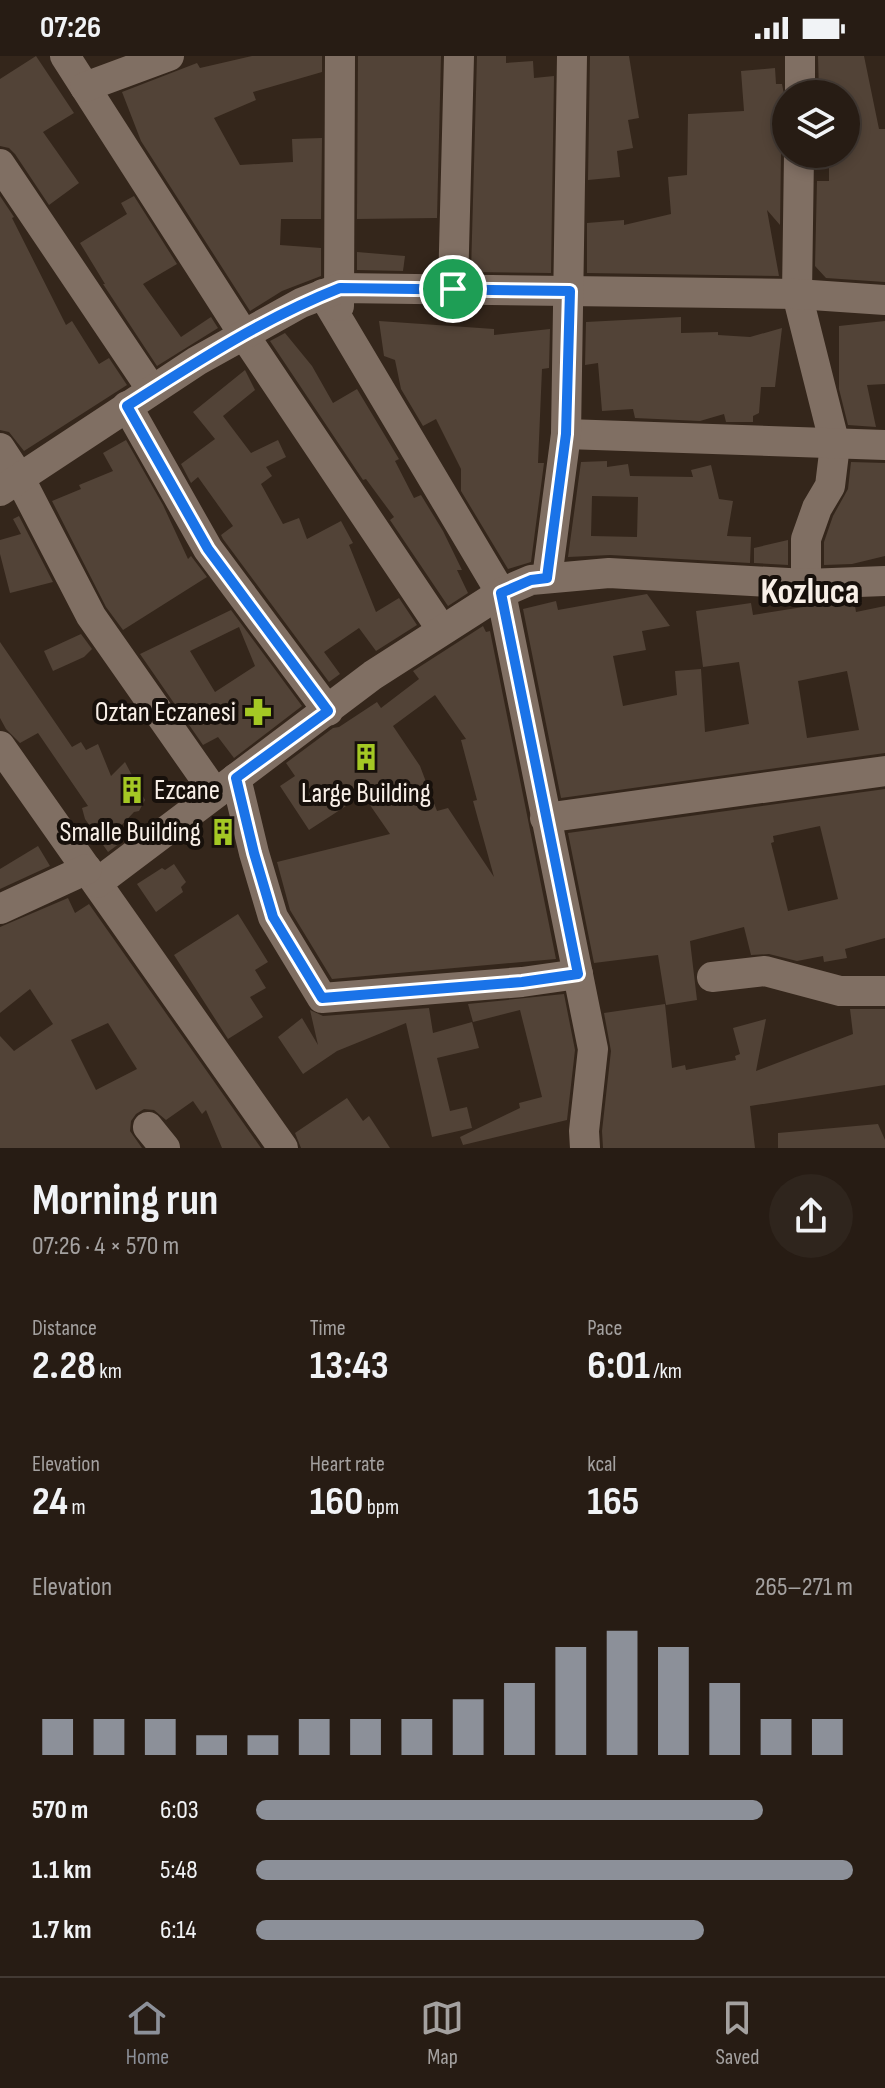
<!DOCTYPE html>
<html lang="en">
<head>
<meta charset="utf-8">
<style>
  body { margin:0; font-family:"Sofia Sans Condensed",sans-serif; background:#2f251d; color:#f1f3f6; height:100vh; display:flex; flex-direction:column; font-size:30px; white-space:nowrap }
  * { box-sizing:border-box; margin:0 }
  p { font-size:26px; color:#a4a1a0 }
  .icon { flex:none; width:44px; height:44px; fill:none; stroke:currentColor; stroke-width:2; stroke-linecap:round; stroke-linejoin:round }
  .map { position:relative; height:1092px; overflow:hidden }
  .details { display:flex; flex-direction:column; background:#271c14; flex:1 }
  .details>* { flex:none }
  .controls { position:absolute; left:772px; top:24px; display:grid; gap:16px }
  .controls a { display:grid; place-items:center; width:88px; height:88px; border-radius:50%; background:#271c14; box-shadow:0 4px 12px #0003,0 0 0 2px #433a34; font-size:40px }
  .pin { position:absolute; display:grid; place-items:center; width:68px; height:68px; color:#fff; margin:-34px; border:4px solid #fff; border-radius:50%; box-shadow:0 2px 8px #0007 }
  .round { display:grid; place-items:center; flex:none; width:84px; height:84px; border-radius:42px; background:#2f251d }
  .overview { display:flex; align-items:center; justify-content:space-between; height:136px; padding:0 32px }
  h1 { font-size:44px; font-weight:700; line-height:60px }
  .figures { display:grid; grid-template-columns:repeat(3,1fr); gap:12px; height:136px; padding:8px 32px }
  .figures div { display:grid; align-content:center }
  .figures b { font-size:40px; font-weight:700 }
  .figures small { font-size:22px; font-weight:400 }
  .figures p { font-size:22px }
  .chart { height:224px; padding:16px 32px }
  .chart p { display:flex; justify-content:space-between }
  .chart svg { width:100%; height:144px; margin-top:8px; stroke:#8c9099; stroke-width:6 }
  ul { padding:0 32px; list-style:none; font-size:26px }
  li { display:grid; grid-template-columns:128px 96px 1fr; align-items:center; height:60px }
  li i { height:20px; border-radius:10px; background:#8c9099 }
  .status { display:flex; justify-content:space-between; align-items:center; height:56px; padding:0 40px; background:#271c14; direction:ltr }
  .status svg { height:22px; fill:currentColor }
  .tab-bar { display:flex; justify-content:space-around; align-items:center; height:112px; border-top:2px solid #433a34; background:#271c14; font-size:22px; color:#a4a1a0 }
  .tab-bar a { display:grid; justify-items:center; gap:4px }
  .tab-bar .selected { color:#8c9099 }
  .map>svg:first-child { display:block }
  .building { fill:#524337; fill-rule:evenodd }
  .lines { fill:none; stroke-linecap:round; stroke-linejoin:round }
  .minor { stroke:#806f63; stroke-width:30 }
  .route-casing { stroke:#fff; stroke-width:16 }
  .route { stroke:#1a73e8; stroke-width:10 }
  .labels { text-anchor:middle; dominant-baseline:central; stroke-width:8; stroke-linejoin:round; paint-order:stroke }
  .poi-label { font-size:28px; fill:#f8efe7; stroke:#17100b; text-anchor:end }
  .district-label { font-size:36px; font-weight:bold; fill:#f8efe7; stroke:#17100b }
</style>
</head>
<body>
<div class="status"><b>07:26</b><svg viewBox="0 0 49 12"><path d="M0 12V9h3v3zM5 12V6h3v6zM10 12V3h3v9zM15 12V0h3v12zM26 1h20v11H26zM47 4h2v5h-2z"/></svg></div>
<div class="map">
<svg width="885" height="1092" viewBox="0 0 885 1092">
  <rect width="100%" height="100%" fill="#34261b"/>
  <!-- building -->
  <g class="building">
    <path d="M36,0L74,57L43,76L79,127L49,149L15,98L9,92L0,90V23Z"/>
    <path d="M252,0H322V16L253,36L256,44L214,62L240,109L293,106L292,83L322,82L321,163H281L280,189L321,192V220L282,235L250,255L141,85L122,36L197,7L200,12Z"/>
    <path d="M358,0H441L437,162L357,163Z"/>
    <path d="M477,0H506V7L533,5L534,22L554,20L551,217L471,216Z"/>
    <path d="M590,0H629L639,62L628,64L633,92L617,95L620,121L588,124Z"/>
    <path d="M818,0H864L879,73H885V226L826,222L815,210L817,125H829V98H846V38H819Z"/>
    <path d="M775,12L776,28H782L786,49V86L781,98L780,169L767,154L779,220L587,217V167L624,164V169L671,158L668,121L687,119L688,58L744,55L741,15Z"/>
    <path d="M0,140L14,161L12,162L66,269L72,265L99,308L109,302L127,329L24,395L9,376L0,374Z"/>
    <path d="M134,140L177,208L143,228L181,281L211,261L218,272L157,310L103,228H105L80,187L127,158L121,147Z"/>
    <path d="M357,196L405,200L403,215L357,214Z"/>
    <path d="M681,261V277L718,276V279L750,281L782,272L775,331H761L759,357L753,360V366H726L724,358L700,365L635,362L633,353L602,355L598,307L585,309L586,266Z"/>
    <path d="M379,265L494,273V279L550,273L549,312L542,313L538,407H544L531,506L508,513L461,435V413L436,363L423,370L401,333L395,304L384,300Z"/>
    <path d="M885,265V328L867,329L876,371L848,369L839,333V270Z"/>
    <path d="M285,277L312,310L333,347L357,333L399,403L395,405L414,442L421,439L443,475L462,514H457L468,537L448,550L390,464L394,461L366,423L363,424L270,285Z"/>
    <path d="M245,314L255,334L223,360L251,397L278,384L286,401L266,411L272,420L261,428L283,468L299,462L307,483L341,465L353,487L349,489L376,556L399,542L417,569L376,595L359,572L324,596L340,618L329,626L223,483L221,479L233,470L198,421L191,427L181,408L215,383L193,356Z"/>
    <path d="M126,384L163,449L188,503L191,500L207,521L123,574L106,551L52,445L81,433L79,429L113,415L103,397Z"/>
    <path d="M607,405V411L628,408L630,420L693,421L691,414L711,409L719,443L733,445L727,480L751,481L750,507L610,499L568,501L581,406ZM592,440L638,441L637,481L591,480Z"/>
    <path d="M851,406L885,407V500L852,508L824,509V486L833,460L848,433Z"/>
    <path d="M19,460L53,526L10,537L0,498V484L21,478L13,463Z"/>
    <path d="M788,484V509L754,507V492Z"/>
    <path d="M647,538L670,570L642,575L646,594L613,600L623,650L677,639L675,615L701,613L705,676L749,668L739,606L703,611L696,555L751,547L753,559L822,548L855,550L856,556L885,550V697L561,742L523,553L556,545L558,554ZM847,615L859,674L807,682L798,625Z"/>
    <path d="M231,554L302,650L234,702L218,681L203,689L140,598ZM239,571L255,610L215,636L190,595Z"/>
    <path d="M483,570L486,576L490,575L556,903L332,923L290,854L277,806L390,778L363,739L309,774L280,730L295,720L286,707L333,672L339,671L377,646L381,652L419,623L413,615ZM435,639L466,683L461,684L477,744L473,745L494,821L448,752L437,755L420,710L393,670Z"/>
    <path d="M81,578L92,593L84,601L53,615L44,595Z"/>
    <path d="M0,586L72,691L81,686L86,694L98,688L111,720L125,706L145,744L139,755L134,756L117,774L124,784L108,796L85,763L82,752L88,750L38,677L20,687L6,673L0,662Z"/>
    <path d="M885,733V882L845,893L847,902L824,906L823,900L797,905L769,898L751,899L744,871L690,885L697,944L666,949L658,899L594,907L568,777ZM820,770L838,843L788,855L771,787L774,786L773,780Z"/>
    <path d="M38,790L50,810L0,833V813Z"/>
    <path d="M174,808L186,826L181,831L183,836L156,856L137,828L162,812L165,814Z"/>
    <path d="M68,842L75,857L89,848L261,1092H222L206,1054L202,1058L193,1045L166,1064L154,1054L144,1053L136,1058L131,1065L130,1075L142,1092H0V980L14,995L53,968L30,933L0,957V871ZM108,967L137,1013L96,1034L71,984Z"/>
    <path d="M238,858L268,906L255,914L266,932L250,941L263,961L228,983L174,899Z"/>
    <path d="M564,938L575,994L567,1064L463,1089L460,1081L520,1052L519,1047L542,1041L520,954L473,966L468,948Z"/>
    <path d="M665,948L672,1012L685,1009L686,1014L736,1004L735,1000L740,998L733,972L766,963L756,1015L853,978L850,953H885V1029L750,1050L755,1092H603L602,1075L611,995L604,957Z"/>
    <path d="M429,952L433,977L472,966L479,992L437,1002L450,1055L467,1051L472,1072L432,1081L406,967L337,995L303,1018L278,981L302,962L318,989L310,954L323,960Z"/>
    <path d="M347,1042L363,1065L369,1060L390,1092H301L295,1077Z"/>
    <path d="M878,1068L885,1084V1092H778V1077Z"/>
  </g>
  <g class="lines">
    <!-- minor -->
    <g class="minor">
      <path d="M65,0L244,279L442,574"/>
      <path d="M85,31L169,0"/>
      <path d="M800,38V0"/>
      <path d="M799,98L797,238L835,389L830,430L817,452L806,483V528"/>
      <path d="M0,108L152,334"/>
      <path d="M453,233L459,0"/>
      <path d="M323,238L501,537L593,993L584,1075L585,1092"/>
      <path d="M339,250L340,0"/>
      <path d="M127,350L208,493L328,655"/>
      <path d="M566,378L885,389"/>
      <path d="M0,392L19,421L91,560L215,737"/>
      <path d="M0,435L197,305L301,247L340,232L797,238L885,244"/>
      <path d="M547,522L566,378L572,0"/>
      <path d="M0,690L283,1092"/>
      <path d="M236,722L254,797L273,861L322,942L522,926L578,918"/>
      <path d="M545,762L885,715"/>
      <path d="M97,827L373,619L501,537L531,524L609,517L806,528L885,525"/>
      <path d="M0,853L87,813"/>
      <path d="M712,921L765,915L840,935H885"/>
      <path d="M148,1071L165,1092"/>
    </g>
  </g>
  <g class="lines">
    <!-- route casing -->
    <g class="route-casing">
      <path id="route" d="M340,232L570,235L566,378L547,522L531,524L501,537L578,918L522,926L322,942L273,861L254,797L236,722L328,655L208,493L127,350C196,306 264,262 340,232Z"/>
    </g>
    <!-- route -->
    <use href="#route" class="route"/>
  </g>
  <!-- icons -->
  <defs>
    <g id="pharmacy-bare" transform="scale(2.16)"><path d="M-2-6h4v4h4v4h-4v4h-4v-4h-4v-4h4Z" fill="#a4c824" stroke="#17100b" stroke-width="2.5" paint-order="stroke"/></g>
    <g id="building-bare" transform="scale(2.16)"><path d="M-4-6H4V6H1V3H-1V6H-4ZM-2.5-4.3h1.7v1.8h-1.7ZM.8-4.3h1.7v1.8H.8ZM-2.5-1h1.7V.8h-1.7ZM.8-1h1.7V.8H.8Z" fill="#a4c824" stroke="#17100b" stroke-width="2.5" paint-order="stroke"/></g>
  </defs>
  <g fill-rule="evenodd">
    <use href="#pharmacy-bare" x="258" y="656"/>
    <use href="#building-bare" x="366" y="701"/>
    <use href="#building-bare" x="132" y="734"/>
    <use href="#building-bare" x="223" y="776"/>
  </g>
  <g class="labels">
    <!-- poi labels -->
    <g class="poi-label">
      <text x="236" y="656">Oztan Eczanesi</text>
      <text x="154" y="734" text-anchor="start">Ezcane</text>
      <text x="366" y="737" text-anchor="middle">Large Building</text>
      <text x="201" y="776">Smalle Building</text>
    </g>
    <!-- district labels -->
    <g class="district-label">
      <text x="810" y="536">Kozluca</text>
    </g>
  </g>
</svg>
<div class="controls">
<a><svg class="icon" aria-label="layers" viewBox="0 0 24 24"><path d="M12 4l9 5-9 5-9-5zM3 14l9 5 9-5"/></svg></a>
</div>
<div class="pin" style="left:453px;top:233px;background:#1e9e55"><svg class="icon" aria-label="arrive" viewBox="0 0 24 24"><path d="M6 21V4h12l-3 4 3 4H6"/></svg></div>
</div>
<section class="details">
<div class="overview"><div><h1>Morning run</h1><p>07:26 · 4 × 570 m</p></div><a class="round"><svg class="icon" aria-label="share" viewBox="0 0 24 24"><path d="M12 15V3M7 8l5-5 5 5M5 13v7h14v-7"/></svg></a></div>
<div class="figures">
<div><p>Distance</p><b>2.28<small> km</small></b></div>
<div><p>Time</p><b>13:43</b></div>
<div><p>Pace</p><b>6:01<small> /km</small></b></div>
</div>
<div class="figures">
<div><p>Elevation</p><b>24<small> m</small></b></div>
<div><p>Heart rate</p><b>160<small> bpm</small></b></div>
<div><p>kcal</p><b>165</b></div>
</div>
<div class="chart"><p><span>Elevation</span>265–271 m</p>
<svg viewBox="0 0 160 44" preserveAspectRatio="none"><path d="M5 44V33M15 44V33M25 44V33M35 44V38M45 44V38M55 44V33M65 44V33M75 44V33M85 44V27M95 44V22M105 44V11M115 44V6M125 44V11M135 44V22M145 44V33M155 44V33"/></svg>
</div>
<ul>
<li><b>570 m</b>6:03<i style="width:85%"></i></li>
<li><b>1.1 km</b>5:48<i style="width:100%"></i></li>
<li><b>1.7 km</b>6:14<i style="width:75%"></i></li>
</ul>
</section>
<nav class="tab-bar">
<a class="selected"><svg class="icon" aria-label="home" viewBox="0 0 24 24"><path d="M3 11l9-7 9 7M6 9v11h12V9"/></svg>Home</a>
<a><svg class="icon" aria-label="map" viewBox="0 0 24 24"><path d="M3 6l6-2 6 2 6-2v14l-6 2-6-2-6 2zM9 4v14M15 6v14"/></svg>Map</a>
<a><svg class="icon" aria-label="saved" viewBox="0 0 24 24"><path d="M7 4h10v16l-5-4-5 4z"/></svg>Saved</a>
</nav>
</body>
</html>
